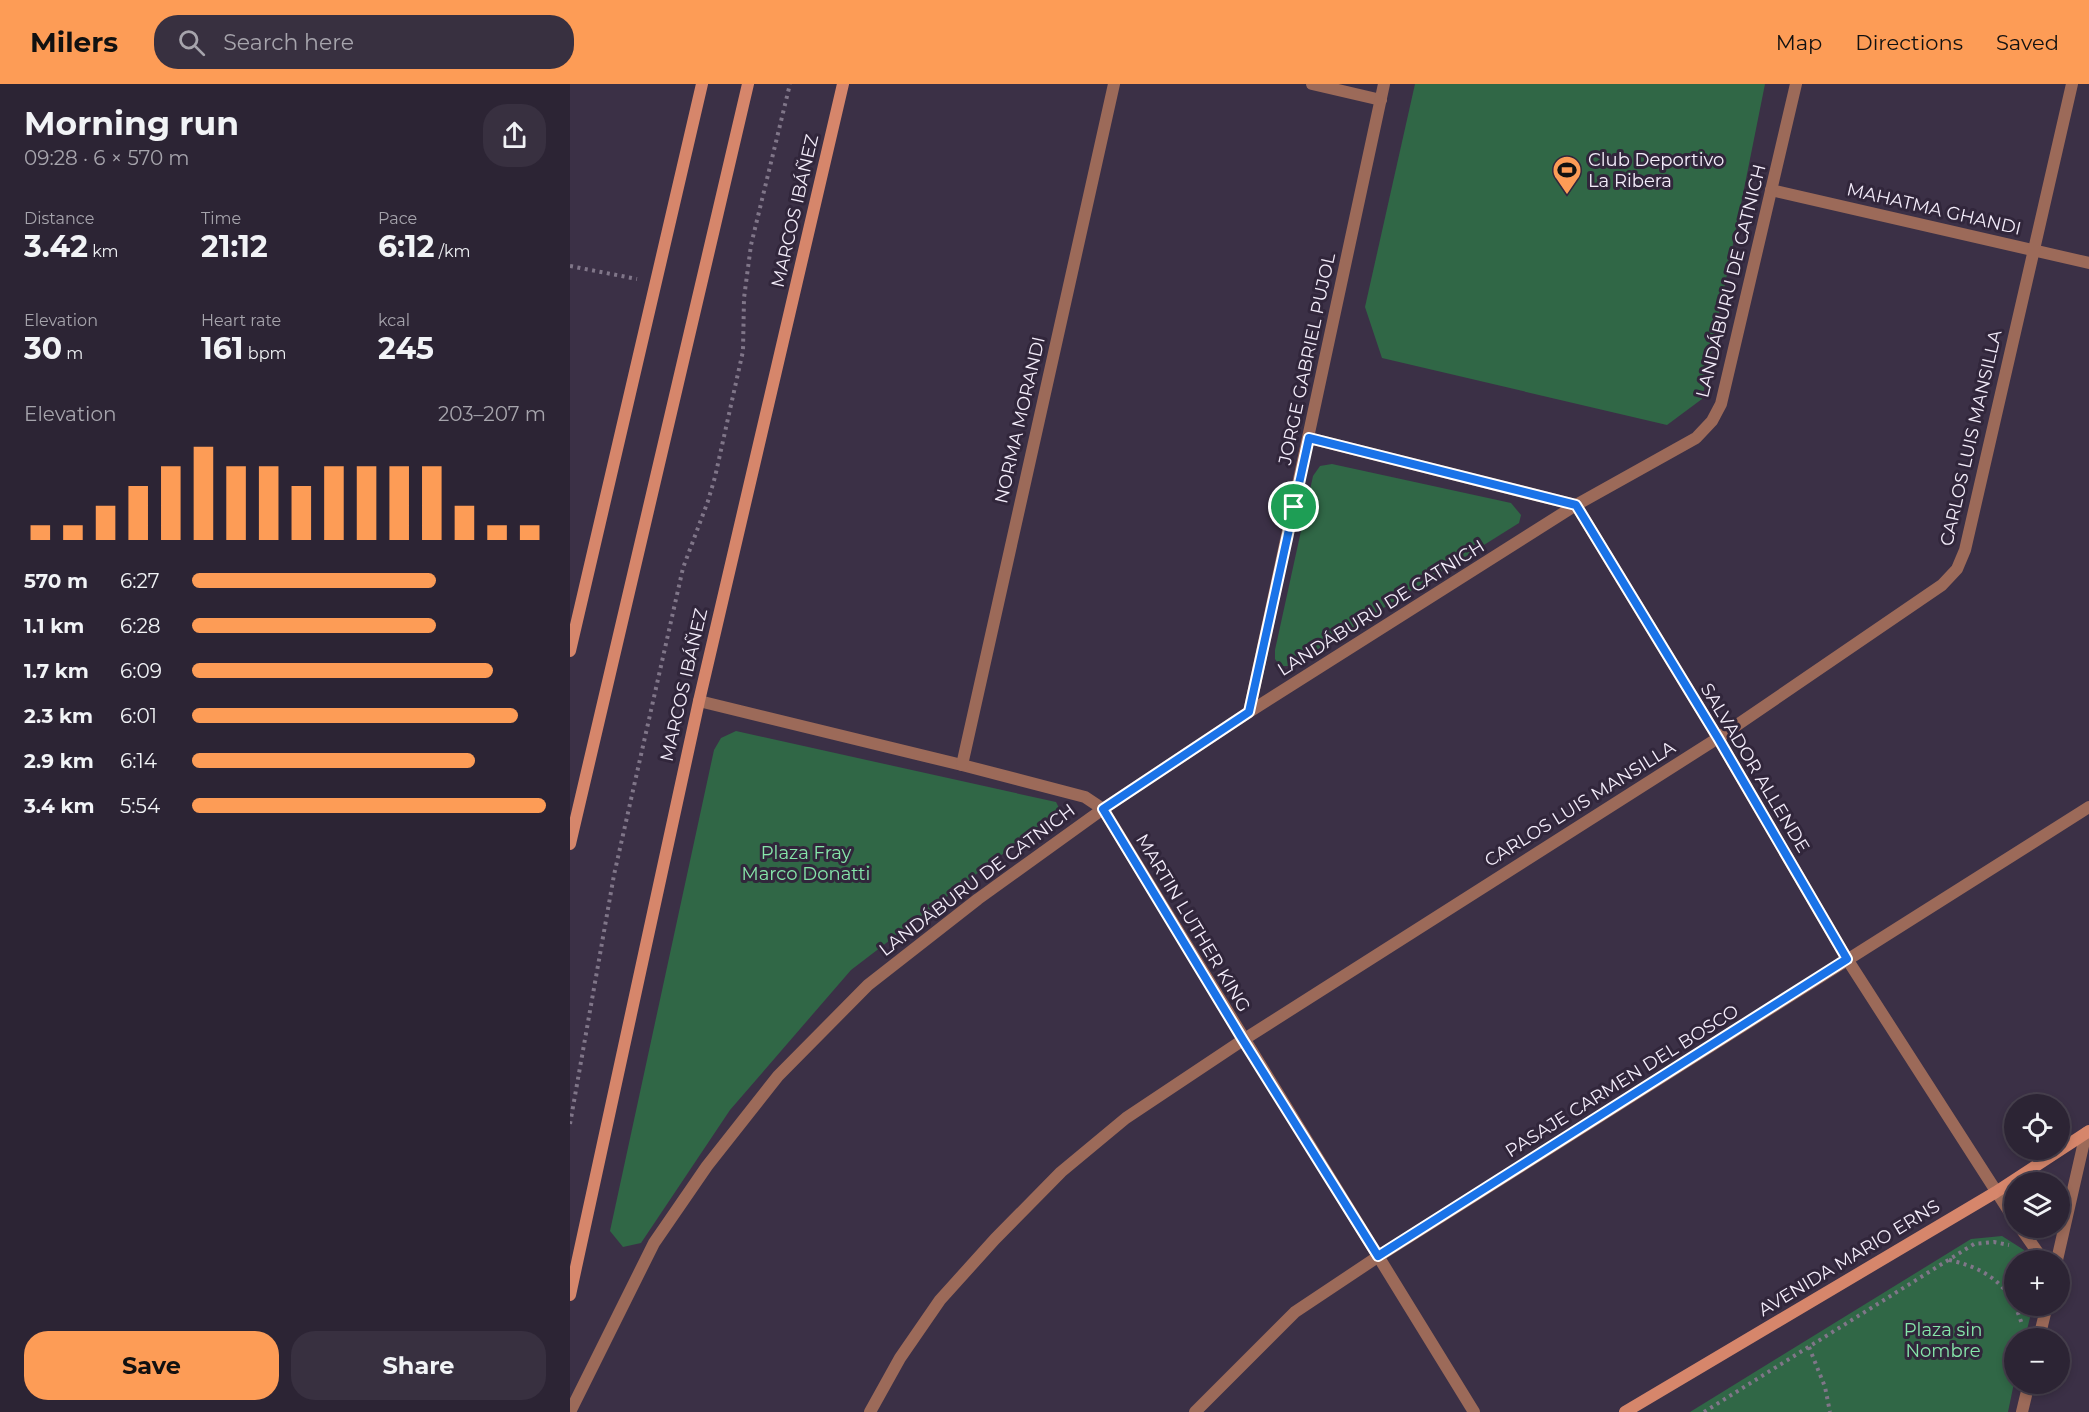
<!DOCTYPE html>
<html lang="en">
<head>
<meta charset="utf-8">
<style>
  body { margin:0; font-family:Montserrat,sans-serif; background:#383040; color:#f1f3f6; height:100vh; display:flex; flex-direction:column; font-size:22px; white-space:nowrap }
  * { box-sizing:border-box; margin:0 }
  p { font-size:20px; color:#a6a4ac }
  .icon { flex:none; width:33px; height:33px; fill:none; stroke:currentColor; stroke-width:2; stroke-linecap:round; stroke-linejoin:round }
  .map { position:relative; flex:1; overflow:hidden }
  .panel { display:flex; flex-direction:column; background:#2c2434; width:570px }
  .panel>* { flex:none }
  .tools { position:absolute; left:1434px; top:1010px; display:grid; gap:12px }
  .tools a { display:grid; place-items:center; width:66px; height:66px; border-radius:50%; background:#2c2434; box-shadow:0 3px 9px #0003,0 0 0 2px #48414f; font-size:30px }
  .pin { position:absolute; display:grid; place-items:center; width:51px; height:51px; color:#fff; margin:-26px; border:3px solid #fff; border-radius:50%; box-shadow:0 2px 6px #0007 }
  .round { display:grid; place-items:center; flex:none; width:63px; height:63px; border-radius:24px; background:#383040 }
  .overview { display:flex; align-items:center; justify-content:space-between; height:102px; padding:0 24px }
  h1 { font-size:33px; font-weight:700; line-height:45px }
  .figures { display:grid; grid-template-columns:repeat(3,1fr); gap:9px; height:102px; padding:6px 24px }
  .figures div { display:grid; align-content:center }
  .figures b { font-size:30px; font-weight:700 }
  .figures small { font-size:16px; font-weight:400 }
  .figures p { font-size:16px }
  .chart { height:168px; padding:12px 24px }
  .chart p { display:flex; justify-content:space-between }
  .chart svg { width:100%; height:108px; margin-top:6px; stroke:#fd9c56; stroke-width:6 }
  .button { display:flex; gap:12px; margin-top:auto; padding:12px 24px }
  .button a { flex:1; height:69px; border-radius:24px; background:#fd9c56; color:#111; font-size:24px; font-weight:700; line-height:69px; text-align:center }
  .button a+a { background:#383040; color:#f1f3f6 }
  ul { padding:0 24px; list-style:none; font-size:20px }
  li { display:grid; grid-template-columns:96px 72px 1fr; align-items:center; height:45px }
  li i { height:15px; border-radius:8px; background:#fd9c56 }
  header { display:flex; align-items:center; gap:36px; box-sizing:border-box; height:84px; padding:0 30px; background:#fd9c56; color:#111 }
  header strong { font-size:28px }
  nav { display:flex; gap:33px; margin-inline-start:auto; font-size:21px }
  .search { width:420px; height:54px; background:#383040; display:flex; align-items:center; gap:15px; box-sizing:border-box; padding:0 21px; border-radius:24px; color:#a6a4ac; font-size:22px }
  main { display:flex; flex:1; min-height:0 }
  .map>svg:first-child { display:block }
  .green { fill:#306746 }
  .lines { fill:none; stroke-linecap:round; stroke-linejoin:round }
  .path { stroke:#807689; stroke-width:4; stroke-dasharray:3 4.5; stroke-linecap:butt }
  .lane { stroke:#9c6a59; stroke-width:12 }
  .street { stroke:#9c6a59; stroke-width:12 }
  .secondary { stroke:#d6866b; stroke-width:12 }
  .route-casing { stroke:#fff; stroke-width:12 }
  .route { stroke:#1a73e8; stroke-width:8 }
  .labels { text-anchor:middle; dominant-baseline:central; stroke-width:6; stroke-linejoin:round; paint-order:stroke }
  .poi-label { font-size:18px; fill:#f4edfb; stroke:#31263b; text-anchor:start }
  .street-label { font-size:18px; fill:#f4edfb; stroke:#31263b }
  .park-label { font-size:18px; fill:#86e6aa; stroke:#31263b }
</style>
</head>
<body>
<header>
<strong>Milers</strong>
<div class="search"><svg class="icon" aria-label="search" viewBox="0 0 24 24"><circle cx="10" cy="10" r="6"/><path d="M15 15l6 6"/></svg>Search here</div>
<nav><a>Map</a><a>Directions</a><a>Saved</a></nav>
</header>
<main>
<section class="panel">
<div class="overview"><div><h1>Morning run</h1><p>09:28 · 6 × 570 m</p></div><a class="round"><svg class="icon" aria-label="share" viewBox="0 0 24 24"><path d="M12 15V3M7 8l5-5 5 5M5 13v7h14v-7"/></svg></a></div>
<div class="figures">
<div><p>Distance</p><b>3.42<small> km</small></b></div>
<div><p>Time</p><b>21:12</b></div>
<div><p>Pace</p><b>6:12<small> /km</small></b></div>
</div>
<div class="figures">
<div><p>Elevation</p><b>30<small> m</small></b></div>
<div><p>Heart rate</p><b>161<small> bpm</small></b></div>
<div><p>kcal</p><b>245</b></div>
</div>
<div class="chart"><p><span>Elevation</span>203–207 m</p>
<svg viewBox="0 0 160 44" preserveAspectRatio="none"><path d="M5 44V38M15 44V38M25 44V30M35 44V22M45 44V14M55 44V6M65 44V14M75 44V14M85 44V22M95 44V14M105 44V14M115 44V14M125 44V14M135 44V30M145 44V38M155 44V38"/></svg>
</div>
<ul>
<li><b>570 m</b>6:27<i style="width:69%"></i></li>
<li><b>1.1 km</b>6:28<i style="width:69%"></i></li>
<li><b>1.7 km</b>6:09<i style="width:85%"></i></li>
<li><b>2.3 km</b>6:01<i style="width:92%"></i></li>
<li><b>2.9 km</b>6:14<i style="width:80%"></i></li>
<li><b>3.4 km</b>5:54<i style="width:100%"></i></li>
</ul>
<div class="button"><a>Save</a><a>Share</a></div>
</section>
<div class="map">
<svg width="1519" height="1328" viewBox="0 0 1519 1328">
  <rect width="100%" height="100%" fill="#3b3046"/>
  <!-- green -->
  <g class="green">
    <path d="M845,0H1195L1132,315L1097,341L812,274L795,223Z"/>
    <path d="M762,380L941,419L951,431L949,439L721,582H710L705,575V566L743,392L750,382Z"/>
    <path d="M166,647L486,718L490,726L281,886L160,1026L71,1159L53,1163L40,1147L144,666L151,654Z"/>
    <path d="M1432,1152L1454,1166L1458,1176H1444V1221H1463L1455,1254H1444V1299L1438,1328H1120L1401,1155Z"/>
  </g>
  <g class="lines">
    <!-- path -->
    <g class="path">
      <path d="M0,182L67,195"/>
      <path d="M0,1040L44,791L113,484L138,417L145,393L173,267L174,214L181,161L220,0"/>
      <path d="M1379,1176C1407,1182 1430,1194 1444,1219"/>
      <path d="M1445,1221L1452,1240"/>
      <path d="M1239,1263L1255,1303L1260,1328"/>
      <path d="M1443,1286L1444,1277"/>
      <path d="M1134,1328L1404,1160L1424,1158L1439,1161"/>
    </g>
    <!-- lane -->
    <path class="lane" d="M625,1328L725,1228L809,1172L1519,723"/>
    <!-- street -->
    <g class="street">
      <path d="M742,0L811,16"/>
      <path d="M1201,106L1519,179"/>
      <path d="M739,354L1006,421L1148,654L1277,875L1444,1135"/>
      <path d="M129,617L392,681L515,713L533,725L904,1328"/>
      <path d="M679,628L814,0"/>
      <path d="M392,681L544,0"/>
      <path d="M1450,1143L1473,1176"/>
      <path d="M1487,1176L1516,1049"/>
      <path d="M1469,1254L1477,1221"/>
      <path d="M0,1328L84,1159L137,1082L208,992L298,901L408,815L533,725L679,628L1006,421L1126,354L1142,337L1151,320L1226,0"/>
      <path d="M300,1328L330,1274L370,1216L425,1155L491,1088L556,1034L673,956L1148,654L1372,501L1387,485L1395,466L1502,0"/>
      <path d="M1452,1328L1459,1299"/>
    </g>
    <!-- secondary -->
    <g class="secondary">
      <path d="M0,567L132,0"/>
      <path d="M0,760L178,0"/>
      <path d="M0,1211L129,617L273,0"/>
      <path d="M1055,1328L1426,1108L1519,1047"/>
    </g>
  </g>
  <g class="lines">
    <!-- route casing -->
    <g class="route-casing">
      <path id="route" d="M739,354L1006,421L1148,654L1277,875L808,1172L673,956L533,725L679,628Z"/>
    </g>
    <!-- route -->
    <use href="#route" class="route"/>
  </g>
  <!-- icons -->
  <defs>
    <g id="stadium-pin" transform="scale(1.5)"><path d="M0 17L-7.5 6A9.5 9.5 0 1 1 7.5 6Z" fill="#fd9c56" stroke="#31263b"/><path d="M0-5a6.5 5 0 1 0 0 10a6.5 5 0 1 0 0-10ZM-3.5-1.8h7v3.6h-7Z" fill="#111"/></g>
  </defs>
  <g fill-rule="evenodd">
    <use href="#stadium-pin" x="997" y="86"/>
  </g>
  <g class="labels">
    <!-- poi labels -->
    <g class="poi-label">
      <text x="1018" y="76">Club Deportivo<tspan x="1018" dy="21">La Ribera</tspan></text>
    </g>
    <!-- street labels -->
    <g class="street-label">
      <text transform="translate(1364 125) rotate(13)">MAHATMA GHANDI</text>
      <text transform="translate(225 127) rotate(-77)">MARCOS IBÁÑEZ</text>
      <text transform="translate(1161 197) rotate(-76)">LANDÁBURU DE CATNICH</text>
      <text transform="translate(737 275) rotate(-78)">JORGE GABRIEL PUJOL</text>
      <text transform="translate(450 336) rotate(-77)">NORMA MORANDI</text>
      <text transform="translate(1401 354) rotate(-77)">CARLOS LUIS MANSILLA</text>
      <text transform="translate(811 524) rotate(-32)">LANDÁBURU DE CATNICH</text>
      <text transform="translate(114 601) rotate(-77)">MARCOS IBÁÑEZ</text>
      <text transform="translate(1185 684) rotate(59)">SALVADOR ALLENDE</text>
      <text transform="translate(1010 720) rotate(-32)">CARLOS LUIS MANSILLA</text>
      <text transform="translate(407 796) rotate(-37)">LANDÁBURU DE CATNICH</text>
      <text transform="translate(623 839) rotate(59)">MARTIN LUTHER KING</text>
      <text transform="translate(1052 997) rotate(-32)">PASAJE CARMEN DEL BOSCO</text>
      <text transform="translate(1279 1174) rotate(-31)">AVENIDA MARIO ERNS</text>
    </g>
    <!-- park labels -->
    <g class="park-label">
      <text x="236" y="769">Plaza Fray<tspan x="236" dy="21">Marco Donatti</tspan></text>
      <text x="1373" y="1246">Plaza sin<tspan x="1373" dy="21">Nombre</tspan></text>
    </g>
  </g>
</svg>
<div class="tools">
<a><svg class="icon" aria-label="locate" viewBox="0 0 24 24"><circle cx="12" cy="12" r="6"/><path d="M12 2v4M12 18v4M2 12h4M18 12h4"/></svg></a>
<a><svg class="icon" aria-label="layers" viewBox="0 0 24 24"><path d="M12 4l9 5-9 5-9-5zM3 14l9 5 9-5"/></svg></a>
<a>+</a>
<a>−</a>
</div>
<div class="pin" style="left:724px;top:423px;background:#1e9e55"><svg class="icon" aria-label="arrive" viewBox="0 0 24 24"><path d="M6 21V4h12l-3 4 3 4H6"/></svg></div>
</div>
</main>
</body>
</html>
